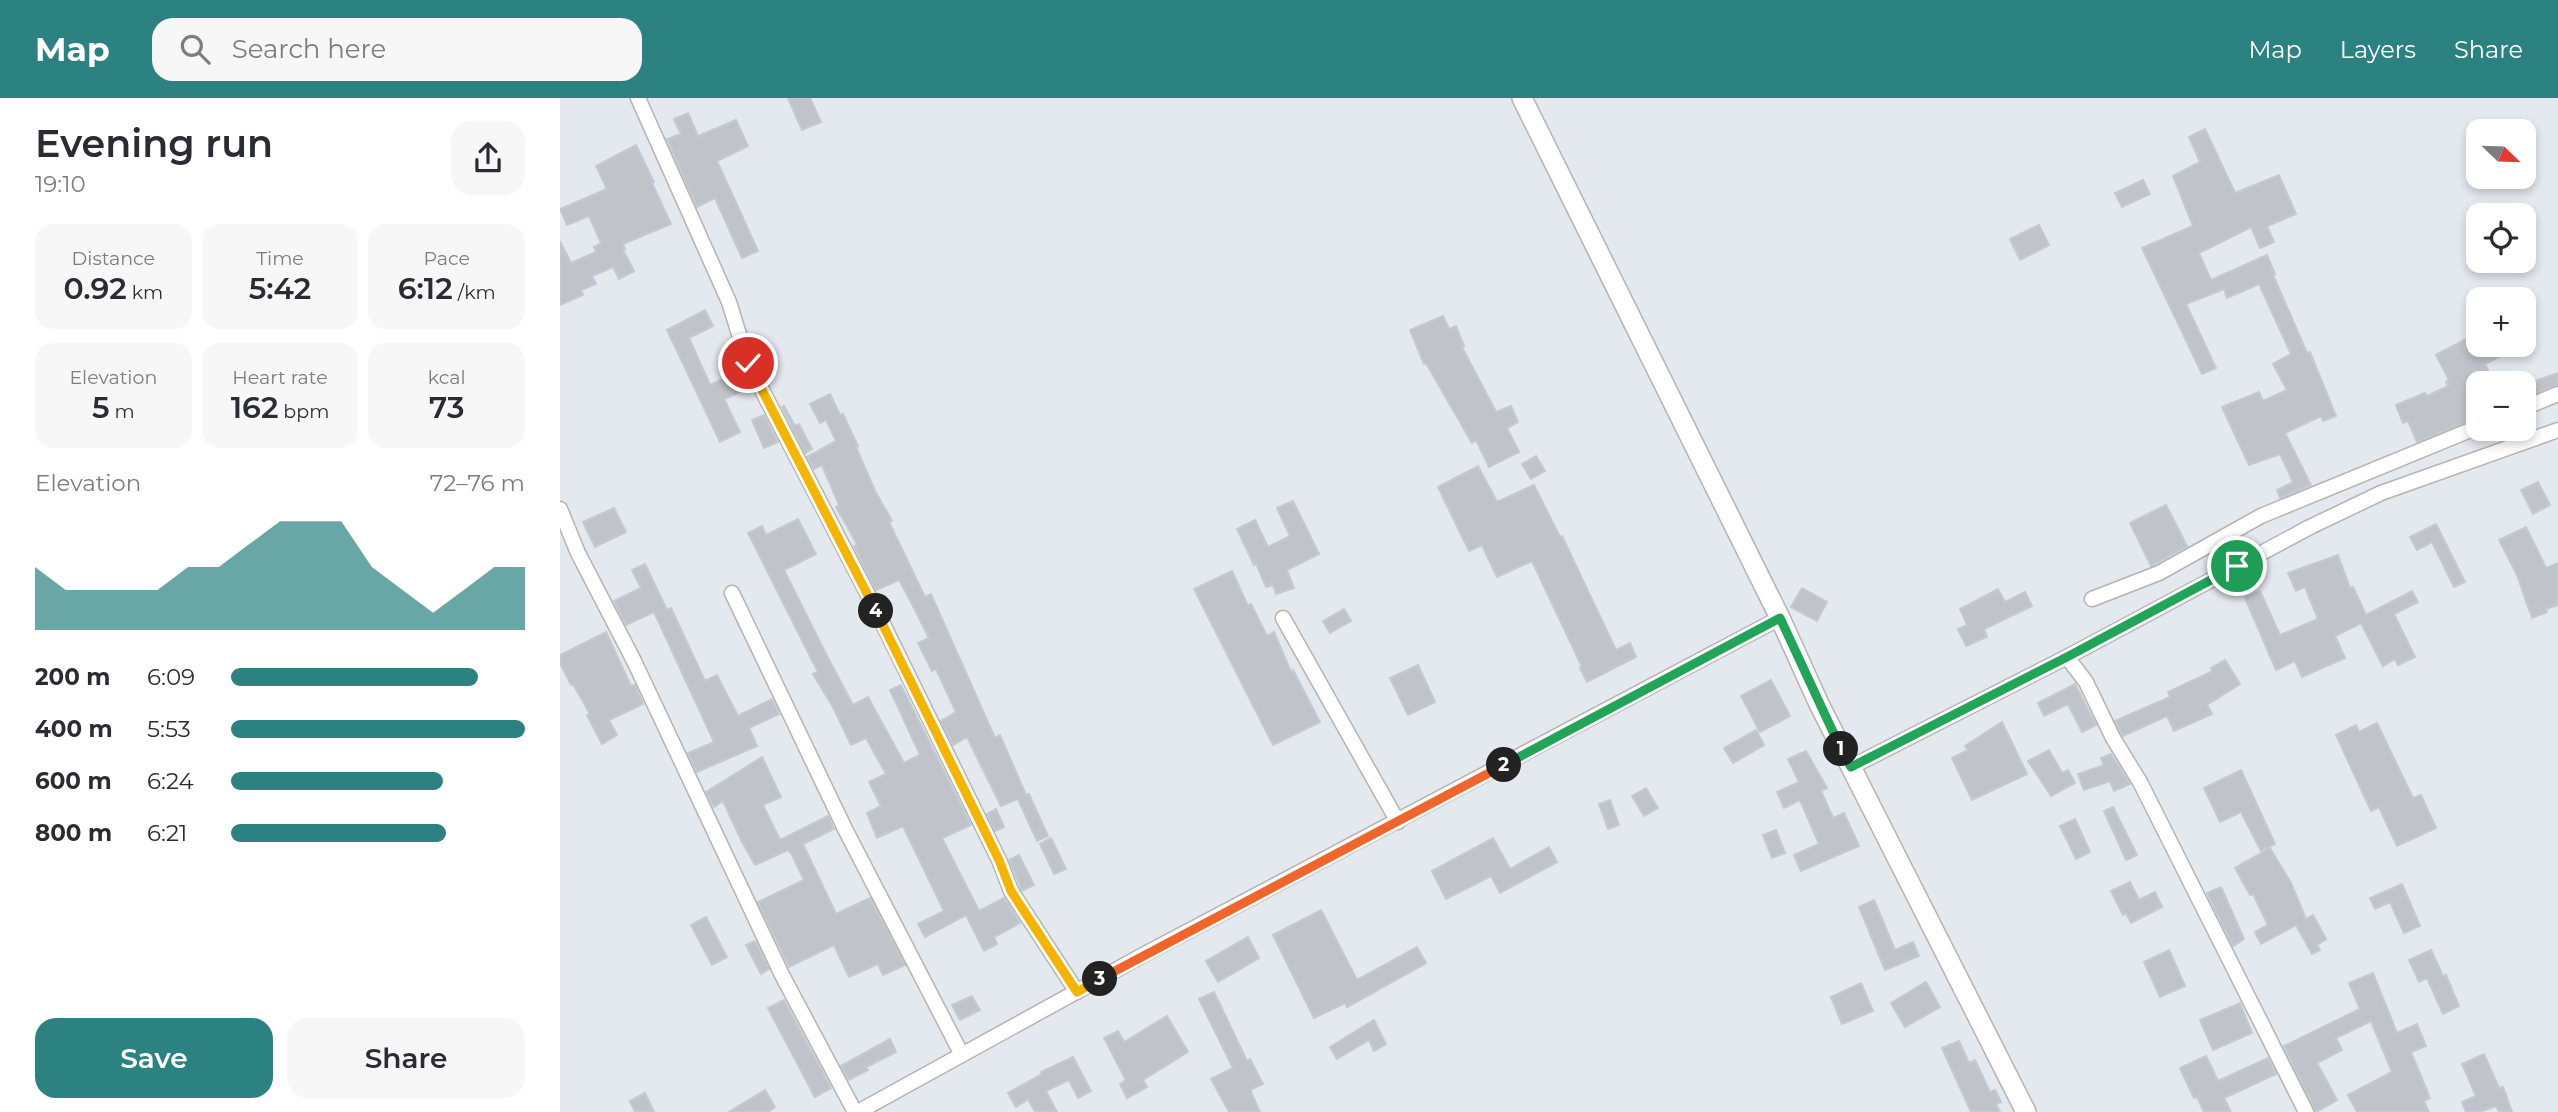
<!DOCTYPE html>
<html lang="en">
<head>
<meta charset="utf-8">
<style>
  body { margin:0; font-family:Montserrat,sans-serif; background:#f7f7f7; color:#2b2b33; height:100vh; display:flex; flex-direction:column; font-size:26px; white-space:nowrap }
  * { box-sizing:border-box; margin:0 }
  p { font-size:23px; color:#7c7c81 }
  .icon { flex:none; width:38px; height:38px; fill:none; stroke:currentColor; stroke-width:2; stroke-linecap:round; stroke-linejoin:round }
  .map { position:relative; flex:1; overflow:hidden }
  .side { display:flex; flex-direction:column; background:#fff; width:560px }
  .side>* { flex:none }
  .needle { width:46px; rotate:113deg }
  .fabs { position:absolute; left:1906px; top:21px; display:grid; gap:14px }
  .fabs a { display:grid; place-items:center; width:70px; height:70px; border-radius:14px; background:#fff; box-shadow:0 4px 10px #0003; font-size:35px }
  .pin { position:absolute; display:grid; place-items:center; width:60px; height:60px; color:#fff; margin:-30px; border:4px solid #fff; border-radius:50%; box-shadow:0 2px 7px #0007 }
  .km { position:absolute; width:35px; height:35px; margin:-18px; border-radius:50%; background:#222; color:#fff; font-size:19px; line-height:35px; text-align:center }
  .round { display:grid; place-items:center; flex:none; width:74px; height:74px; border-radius:21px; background:#f7f7f7 }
  .headline { display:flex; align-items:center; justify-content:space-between; height:119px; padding:0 35px }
  h1 { font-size:38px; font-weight:600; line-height:52px }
  .metrics { display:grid; grid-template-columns:repeat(3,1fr); gap:10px; height:119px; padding:7px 35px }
  .metrics div { display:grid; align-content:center; border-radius:18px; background:#f7f7f7; text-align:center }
  .metrics b { font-size:30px; font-weight:600 }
  .metrics small { font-size:19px; font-weight:400 }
  .metrics p { font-size:19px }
  .chart { height:196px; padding:14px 35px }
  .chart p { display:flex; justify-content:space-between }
  .chart svg { width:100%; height:126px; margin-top:7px; fill:#2b8281; opacity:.7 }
  .button { display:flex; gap:14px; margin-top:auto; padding:14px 35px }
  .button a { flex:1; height:80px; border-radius:21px; background:#2b8281; color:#fff; font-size:28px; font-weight:600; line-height:80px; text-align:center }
  .button a+a { background:#f7f7f7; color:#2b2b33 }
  ul { padding:0 35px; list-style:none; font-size:23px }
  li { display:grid; grid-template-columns:112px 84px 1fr; align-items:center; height:52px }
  li i { height:18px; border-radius:9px; background:#2b8281 }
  header { display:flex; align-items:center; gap:42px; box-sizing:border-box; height:98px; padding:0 35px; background:#2b8281; color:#fff }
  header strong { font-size:33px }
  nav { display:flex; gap:38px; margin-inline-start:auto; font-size:24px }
  .search { width:490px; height:63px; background:#f7f7f7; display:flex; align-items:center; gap:18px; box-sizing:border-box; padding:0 24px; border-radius:21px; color:#7c7c81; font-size:26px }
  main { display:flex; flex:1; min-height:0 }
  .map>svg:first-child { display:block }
  .building { fill:#c0c4ca; stroke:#c2cad4; stroke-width:2 }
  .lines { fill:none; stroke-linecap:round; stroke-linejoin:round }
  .street-casing { stroke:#b7b3af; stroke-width:17 }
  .secondary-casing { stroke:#b7b2ae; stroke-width:22 }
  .street { stroke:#fff; stroke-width:14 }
  .secondary { stroke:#fff; stroke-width:19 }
  .split-1-casing { stroke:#fff; stroke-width:14 }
  .split-2-casing { stroke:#fff; stroke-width:14 }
  .split-3-casing { stroke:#fff; stroke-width:14 }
  .split-4-casing { stroke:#fff; stroke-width:14 }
  .split-5-casing { stroke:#fff; stroke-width:14 }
  .split-1 { stroke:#22a559; stroke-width:9 }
  .split-2 { stroke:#22a559; stroke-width:9 }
  .split-3 { stroke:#f0652b; stroke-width:9 }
  .split-4 { stroke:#f5b400; stroke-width:9 }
  .split-5 { stroke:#f5b400; stroke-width:9 }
</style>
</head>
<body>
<header>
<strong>Map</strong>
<div class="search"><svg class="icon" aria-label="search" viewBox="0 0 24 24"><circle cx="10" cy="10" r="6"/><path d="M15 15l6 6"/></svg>Search here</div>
<nav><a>Map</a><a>Layers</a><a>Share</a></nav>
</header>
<main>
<section class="side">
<div class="headline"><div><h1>Evening run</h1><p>19:10</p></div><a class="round"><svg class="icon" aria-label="share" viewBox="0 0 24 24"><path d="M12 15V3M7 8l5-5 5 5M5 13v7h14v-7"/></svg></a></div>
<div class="metrics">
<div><p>Distance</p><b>0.92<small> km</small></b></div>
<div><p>Time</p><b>5:42</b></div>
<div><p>Pace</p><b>6:12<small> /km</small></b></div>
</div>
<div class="metrics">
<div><p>Elevation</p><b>5<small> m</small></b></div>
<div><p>Heart rate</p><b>162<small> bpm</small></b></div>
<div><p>kcal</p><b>73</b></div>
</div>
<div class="chart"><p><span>Elevation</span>72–76 m</p>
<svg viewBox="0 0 160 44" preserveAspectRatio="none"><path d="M0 44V22L10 30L20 30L30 30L40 30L50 22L60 22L70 14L80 6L90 6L100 6L110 22L120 30L130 38L140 30L150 22L160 22V44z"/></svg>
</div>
<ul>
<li><b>200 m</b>6:09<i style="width:84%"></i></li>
<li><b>400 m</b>5:53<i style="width:100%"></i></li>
<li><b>600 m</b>6:24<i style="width:72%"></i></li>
<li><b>800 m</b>6:21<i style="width:73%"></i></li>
</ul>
<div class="button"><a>Save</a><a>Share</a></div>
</section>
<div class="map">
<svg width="1998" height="1014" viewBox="0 0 1998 1014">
  <rect width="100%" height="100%" fill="#e4e8ef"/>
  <!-- building -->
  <g class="building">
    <path d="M228,0H250L261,24L242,32Z"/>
    <path d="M128,15L138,38L176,22L188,48L157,63L198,153L182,160L155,100L137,109L107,41L121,36L114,21Z"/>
    <path d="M1645,31L1675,95L1719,77L1736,116L1707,128L1714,144L1700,150L1691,129L1639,155L1651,182L1707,157L1715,176L1713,177L1747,255L1750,254L1776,318L1763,323L1761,318L1725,335L1751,387L1720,400L1717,392L1733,384L1720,356L1689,367L1662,309L1699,294L1703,303L1727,292L1713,266L1731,256L1699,186L1667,200L1664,191L1626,206L1656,270L1642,276L1582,150L1633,128L1613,78L1640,64L1629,39Z"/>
    <path d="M76,47L94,84L92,85L111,126L63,146L65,151L63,152L74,173L59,181L53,169L32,178L36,186L21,192L23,197L0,207V143L11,165L36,154L34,149L41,145L29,118L7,127L0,111L47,91L36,68Z"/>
    <path d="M1583,82L1590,96L1562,109L1555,95Z"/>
    <path d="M1479,127L1489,147L1460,162L1450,141Z"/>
    <path d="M145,212L153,228L129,240L150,287L174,276L182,293L164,301L180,334L160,344L107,232Z"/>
    <path d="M883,218L889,231L896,228L904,248L902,249L936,314L951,308L958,324L947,330L959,354L929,369L916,342L912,345L866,265L864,266L850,232Z"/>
    <path d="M1912,238L1916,247H1962L1925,266L1934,285H1918V320L1857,344L1848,323L1843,325L1836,307L1865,295L1867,298L1888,288L1886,284L1889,282L1876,257Z"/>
    <path d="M1998,275V287L1964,300V287Z"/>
    <path d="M270,296L280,317L283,316L298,348L296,349L315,393L332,423L329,424L352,472L365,499L371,496L435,640L440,637L466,697L469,696L488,738L477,743L458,701L441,708L407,639L393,647L381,623L396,614L376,571L372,573L358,545L369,540L351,504L339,482L316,492L294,448L297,446L276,409L279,407L262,367L254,371L247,359L276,343L266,322L260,325L250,306Z"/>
    <path d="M224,308L235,328L239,326L252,351L245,355L222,309Z"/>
    <path d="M204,317L218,344L204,350L192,322Z"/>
    <path d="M976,358L985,373L971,381L962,366Z"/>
    <path d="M918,368L937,404L974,387L1000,439L1002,438L1056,552L1070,545L1076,559L1027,584L1020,570L1022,569L972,463L937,479L922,447L909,453L878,389Z"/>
    <path d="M1978,384L1990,407L1973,416L1961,392Z"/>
    <path d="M733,403L759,456L727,472L734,490L716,496L713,487L706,489L696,465L694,467L677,431L695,422L708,449L730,438L717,410Z"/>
    <path d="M1606,407L1627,448L1591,468L1570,425Z"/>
    <path d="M54,410L66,434L35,449L23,424Z"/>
    <path d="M238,421L256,456L224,472L264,552L293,607L308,599L344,665L360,657L330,592L341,587L411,727L382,740L419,813L444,800L460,825L434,839L437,846L424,853L406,817L365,839L358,826L384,813L343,728L317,740L307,715L321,708L309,684L326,676L306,640L291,647L273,609L253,576L258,574L188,435L202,428L206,437Z"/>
    <path d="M1876,426L1905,484L1894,489L1872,444L1857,452L1850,439Z"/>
    <path d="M1966,429L1986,470L1998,465V507L1986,511L1987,514L1972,520L1957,477L1939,442Z"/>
    <path d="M1778,457L1790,490L1793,489L1806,517L1852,493L1858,504L1834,516L1855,559L1838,567L1835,561L1823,568L1801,525L1775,538L1785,560L1742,579L1735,563L1716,572L1685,500L1700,493L1720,537L1758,521L1745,489L1736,493L1728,475Z"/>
    <path d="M85,466L107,512L111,510L145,583L157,577L178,618L212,601L219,616L189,630L197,648L137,674L128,655L154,644L94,514L66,527L54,503L81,490L72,472Z"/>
    <path d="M672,473L688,508L691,506L707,538L714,534L731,574L733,572L760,624L713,647L634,491Z"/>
    <path d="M1242,490L1267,504L1257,523L1231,509Z"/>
    <path d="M1438,491L1445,504L1465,494L1472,508L1424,531L1427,539L1406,548L1398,531L1407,527L1400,511Z"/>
    <path d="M784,511L791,523L770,535L763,523Z"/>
    <path d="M46,534L71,588L75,587L83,606L49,622L57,637L42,646L27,617L30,616L13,586L11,587L0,565V557Z"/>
    <path d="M1665,562L1680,586L1647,607L1652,616L1614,633L1607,618L1563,638L1555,623L1610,599L1608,594L1653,573L1651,570Z"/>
    <path d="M858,567L875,604L848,617L830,580Z"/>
    <path d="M1211,582L1230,618L1200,634L1181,598Z"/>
    <path d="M1515,586L1536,627L1522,634L1508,606L1484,618L1478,605Z"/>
    <path d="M1442,624L1467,676L1412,702L1392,660L1408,652L1405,648Z"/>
    <path d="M1817,625L1853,700L1861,697L1876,730L1837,748L1819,709L1811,713L1776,637L1796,627L1799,634Z"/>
    <path d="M1196,632L1204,647L1173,665L1164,650Z"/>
    <path d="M1489,652L1502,675L1508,672L1515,685L1491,698L1468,663Z"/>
    <path d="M1246,653L1267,690L1261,693L1273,720L1284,715L1299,748L1241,773L1234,757L1259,746L1240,702L1224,710L1217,694L1239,684L1228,661Z"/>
    <path d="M1551,656L1570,686L1554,693L1550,683L1524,692L1518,676L1544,667L1541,660Z"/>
    <path d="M202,659L221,699L203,707L220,742L268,718L274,731L243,746L276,816L310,800L345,867L323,877L318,866L289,879L274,847L229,869L198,804L244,782L231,755L228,752L195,767L181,742L163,703L154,709L146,694Z"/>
    <path d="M1681,672L1715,746L1701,753L1681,714L1660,724L1644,690Z"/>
    <path d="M1086,690L1098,710L1084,718L1072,698Z"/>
    <path d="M1050,702L1059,727L1048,731L1039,706Z"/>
    <path d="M1553,709L1577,757L1566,762L1544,713Z"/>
    <path d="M436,711L444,729L435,733L427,716Z"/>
    <path d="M1515,721L1530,754L1516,761L1500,728Z"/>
    <path d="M1216,732L1225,755L1212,760L1203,737Z"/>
    <path d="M491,740L506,771L494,776L480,746Z"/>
    <path d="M933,740L950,771L989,749L997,764L940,795L931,778L886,801L872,773Z"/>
    <path d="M1710,750L1731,785L1746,821L1753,817L1766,841L1757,847L1760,852L1752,856L1736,827L1701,846L1695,834L1708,827L1693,796L1690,797L1675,770Z"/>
    <path d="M459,757L474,787L462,793L449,762Z"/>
    <path d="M1570,784L1579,802L1595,794L1602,809L1571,825L1566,815L1563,817L1551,793Z"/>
    <path d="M1842,786L1860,828L1844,835L1830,804L1815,811L1810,800Z"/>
    <path d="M1661,789L1684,841L1673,848L1647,795Z"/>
    <path d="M1314,802L1335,852L1353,844L1359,858L1325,872L1299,809Z"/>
    <path d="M761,812L797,882L857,849L866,865L787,909L785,905L754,920L713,837Z"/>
    <path d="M146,819L167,859L152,867L131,827Z"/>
    <path d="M688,839L699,860L658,884L646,863Z"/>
    <path d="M195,843L209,871L201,876L186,847Z"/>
    <path d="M1609,852L1625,888L1600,899L1584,864Z"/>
    <path d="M1871,852L1883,878L1886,877L1899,908L1883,916L1867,880L1859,884L1849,862Z"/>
    <path d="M1813,875L1837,935L1857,926L1866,948L1851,954L1870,1000L1864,1003L1869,1014H1797L1788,997L1832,974L1811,923L1776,940L1782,952L1757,965L1777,1002L1756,1014L1724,948L1800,911L1789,885Z"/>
    <path d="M1366,884L1380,909L1345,929L1331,905Z"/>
    <path d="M1301,885L1313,913L1282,926L1271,899Z"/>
    <path d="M654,894L687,963L690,961L703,986L690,992L700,1014H669L651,981L673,970L639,901Z"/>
    <path d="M412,898L420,912L400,922L392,907Z"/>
    <path d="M224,902L271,990L255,999L208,910Z"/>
    <path d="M1680,905L1692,935L1653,952L1640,922Z"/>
    <path d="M607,918L628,954L583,982L587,989L567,1000L560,986L566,982L544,940L558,933L564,944Z"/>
    <path d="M814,922L826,946L814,953L809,942L777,961L770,949Z"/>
    <path d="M330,941L336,954L306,969L308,972L289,982L281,968Z"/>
    <path d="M1399,943L1409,965L1415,962L1430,994L1435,992L1441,1004L1436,1006L1440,1014H1411L1382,950Z"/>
    <path d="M1924,956L1939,990L1943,989L1952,1014H1939L1936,1008L1919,1014H1906L1902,1004L1916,998L1902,966Z"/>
    <path d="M1646,958L1658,983L1708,960L1716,976L1664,1000L1671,1014H1644L1637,999L1634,1000L1620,970Z"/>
    <path d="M513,959L531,993L518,1000L509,982L486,993L497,1014H475L468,1001L456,1009L448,995L482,976L481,974Z"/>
    <path d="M205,992L215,1009L208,1014H169Z"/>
    <path d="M85,995L94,1014H75L70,1003Z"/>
  </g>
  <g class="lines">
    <!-- street casing -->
    <g class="street-casing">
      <g id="street">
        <path d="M78,0L169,204L188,265L319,518L439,762L451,793L517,894"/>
        <path d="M1964,310L1998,296"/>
        <path d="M0,411L18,455L74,563L222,877L295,1014"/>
        <path d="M172,495L285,731L402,957"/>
        <path d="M1532,501L1599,475L1701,418L1918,329"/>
        <path d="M723,520L838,724"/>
        <path d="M1507,559L1526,584L1553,640L1580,684L1746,1014"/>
        <path d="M1291,669L1507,559L1750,429L1821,395L1998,332"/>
        <path d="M298,1014L585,856L1220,520"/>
      </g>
    </g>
    <!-- secondary casing -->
    <g class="secondary-casing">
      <path id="secondary" d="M962,0L1220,520L1259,606L1466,1014"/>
    </g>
    <!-- street -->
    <use href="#street" class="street"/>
    <!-- secondary -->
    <use href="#secondary" class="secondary"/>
  </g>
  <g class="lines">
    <!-- split-1 casing -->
    <g class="split-1-casing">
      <path id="split-1" d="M1281,651L1291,669L1507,559L1677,468"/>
    </g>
    <!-- split-2 casing -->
    <g class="split-2-casing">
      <path id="split-2" d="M944,667L1220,520L1281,651"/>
    </g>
    <!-- split-3 casing -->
    <g class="split-3-casing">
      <path id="split-3" d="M540,881L944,667"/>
    </g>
    <!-- split-4 casing -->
    <g class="split-4-casing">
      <path id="split-4" d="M316,513L439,762L451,793L517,894L540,881"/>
    </g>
    <!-- split-5 casing -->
    <g class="split-5-casing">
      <path id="split-5" d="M188,265L316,513"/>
    </g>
    <!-- split-1 -->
    <use href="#split-1" class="split-1"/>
    <!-- split-2 -->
    <use href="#split-2" class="split-2"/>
    <!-- split-3 -->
    <use href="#split-3" class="split-3"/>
    <!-- split-4 -->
    <use href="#split-4" class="split-4"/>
    <!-- split-5 -->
    <use href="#split-5" class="split-5"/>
  </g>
</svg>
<div class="fabs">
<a><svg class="needle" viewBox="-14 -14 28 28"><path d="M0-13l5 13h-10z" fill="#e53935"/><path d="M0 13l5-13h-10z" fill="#7c7c81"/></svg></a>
<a><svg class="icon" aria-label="locate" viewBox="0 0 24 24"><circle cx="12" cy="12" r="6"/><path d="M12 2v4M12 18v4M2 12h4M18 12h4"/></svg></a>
<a>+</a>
<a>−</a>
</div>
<div class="pin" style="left:1677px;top:468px;background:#1e9e55"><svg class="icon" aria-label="arrive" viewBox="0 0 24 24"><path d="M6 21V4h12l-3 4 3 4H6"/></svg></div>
<div class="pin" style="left:188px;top:265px;background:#d93025"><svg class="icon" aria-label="check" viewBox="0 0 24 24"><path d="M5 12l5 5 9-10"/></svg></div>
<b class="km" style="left:1281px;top:651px">1</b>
<b class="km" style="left:944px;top:667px">2</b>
<b class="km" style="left:540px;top:881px">3</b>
<b class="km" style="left:316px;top:513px">4</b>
</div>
</main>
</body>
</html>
